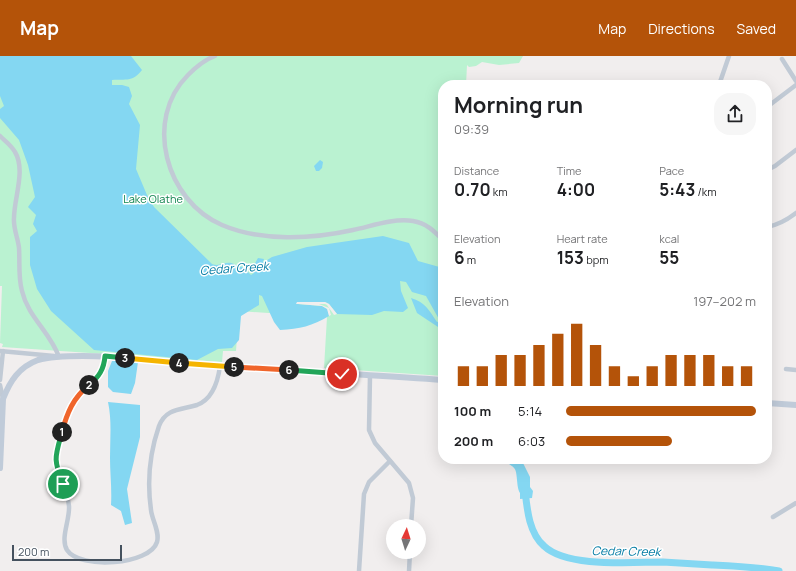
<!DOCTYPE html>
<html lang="en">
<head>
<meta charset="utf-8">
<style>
  body { margin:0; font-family:Manrope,sans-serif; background:#f6f6f6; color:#202124; height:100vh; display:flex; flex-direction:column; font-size:15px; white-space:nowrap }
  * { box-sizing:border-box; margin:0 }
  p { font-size:13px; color:#757577 }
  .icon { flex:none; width:22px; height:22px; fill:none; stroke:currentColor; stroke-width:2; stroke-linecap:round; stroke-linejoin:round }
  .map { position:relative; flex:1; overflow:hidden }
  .details { position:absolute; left:438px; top:24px; width:334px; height:384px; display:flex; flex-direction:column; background:#fff; border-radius:16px; box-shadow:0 4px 16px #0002 }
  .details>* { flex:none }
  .needle { width:26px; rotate:4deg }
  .fabs { position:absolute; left:386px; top:463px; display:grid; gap:8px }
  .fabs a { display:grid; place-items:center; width:40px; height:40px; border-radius:50%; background:#fff; box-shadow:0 4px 16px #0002; font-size:20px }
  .scale { position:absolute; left:12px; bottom:10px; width:110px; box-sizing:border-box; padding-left:4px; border:2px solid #45515e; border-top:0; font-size:11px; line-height:14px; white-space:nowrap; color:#45515e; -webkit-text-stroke:3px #fff; paint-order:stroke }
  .pin { position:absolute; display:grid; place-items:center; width:34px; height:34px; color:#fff; margin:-17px; border:2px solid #fff; border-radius:50%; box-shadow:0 1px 4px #0007 }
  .km { position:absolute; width:20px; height:20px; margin:-10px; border-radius:50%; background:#222; color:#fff; font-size:11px; line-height:20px; text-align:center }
  .round { display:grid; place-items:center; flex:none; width:42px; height:42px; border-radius:16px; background:#f6f6f6 }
  .head { display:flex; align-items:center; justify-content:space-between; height:68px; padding:0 16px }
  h1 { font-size:22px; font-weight:700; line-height:30px }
  .figures { display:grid; grid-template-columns:repeat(3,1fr); gap:6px; height:68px; padding:4px 16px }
  .figures div { display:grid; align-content:center }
  .figures b { font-size:17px; font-weight:700 }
  .figures small { font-size:11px; font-weight:400 }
  .figures p { font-size:11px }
  .chart { height:112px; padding:8px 16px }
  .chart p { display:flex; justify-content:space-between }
  .chart svg { width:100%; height:72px; margin-top:4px; stroke:#b45309; stroke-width:6 }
  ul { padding:0 16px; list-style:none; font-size:13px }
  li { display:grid; grid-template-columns:64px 48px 1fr; align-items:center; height:30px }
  li i { height:10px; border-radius:5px; background:#b45309 }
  header { display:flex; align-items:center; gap:24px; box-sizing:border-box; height:56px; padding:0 20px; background:#b45309; color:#fff }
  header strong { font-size:19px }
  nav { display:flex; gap:22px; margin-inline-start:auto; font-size:14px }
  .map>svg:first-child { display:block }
  .green { fill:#baf2d1 }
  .water { fill:#84d7f2 }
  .pier { fill:#f1eeee }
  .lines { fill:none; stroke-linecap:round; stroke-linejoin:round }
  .river { stroke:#84d7f2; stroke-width:7 }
  .street { stroke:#c1cad5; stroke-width:4.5 }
  .secondary { stroke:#c0cbd9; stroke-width:6 }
  .split-1-casing { stroke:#fff; stroke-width:8 }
  .split-2-casing { stroke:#fff; stroke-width:8 }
  .split-3-casing { stroke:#fff; stroke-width:8 }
  .split-4-casing { stroke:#fff; stroke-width:8 }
  .split-5-casing { stroke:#fff; stroke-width:8 }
  .split-6-casing { stroke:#fff; stroke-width:8 }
  .split-7-casing { stroke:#fff; stroke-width:8 }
  .split-1 { stroke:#22a559; stroke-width:5 }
  .split-2 { stroke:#f0652b; stroke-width:5 }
  .split-3 { stroke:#22a559; stroke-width:5 }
  .split-4 { stroke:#f5b400; stroke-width:5 }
  .split-5 { stroke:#f5b400; stroke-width:5 }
  .split-6 { stroke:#f0652b; stroke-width:5 }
  .split-7 { stroke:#22a559; stroke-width:5 }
  .labels { text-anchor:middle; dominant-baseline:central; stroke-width:3; stroke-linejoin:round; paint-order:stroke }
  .park-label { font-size:11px; fill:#10854e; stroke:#fff }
  .water-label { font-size:12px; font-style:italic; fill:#047ca4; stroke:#fff }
</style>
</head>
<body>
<header>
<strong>Map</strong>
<nav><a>Map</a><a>Directions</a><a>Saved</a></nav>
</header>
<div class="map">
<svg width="796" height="515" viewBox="0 0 796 515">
  <rect width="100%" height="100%" fill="#f1eeee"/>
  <!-- green -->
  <path class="green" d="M0,0H523L519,7L499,9L482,6L476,10L469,11L467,9L466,29H443V320L324,312L327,261L239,255L236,295H223L222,306L2,291L3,288L0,287L2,230H0Z"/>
  <!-- water -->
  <g class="water">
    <path d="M0,0H131L142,14C133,26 126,23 112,24V29H122L129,31L132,40L129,48L140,69L136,113L147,139L154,151L212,208C219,211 224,206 231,207C235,208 238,211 243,211L251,219L254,217L251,211L254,209L258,202L264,203L263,206H264L272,201L307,191L383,180L409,187L418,205L443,212V271H438L417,257L411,242C425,246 429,254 437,266L440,265L426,240L412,236L406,226L400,225L401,235L408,252L403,256L384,255L372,259L337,258L329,248L325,246L298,248L322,250L328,253L329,260C312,270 300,273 280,274L274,266L262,240L259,239V249L241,260L239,284L232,292L218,293L197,304L94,294L51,255L37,233L30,209V181L37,175L33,168L36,159L28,151L35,141L28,109L19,84L0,62V53L4,50L0,40Z"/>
    <path d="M320,104L323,106L322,112L319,115H316L314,110Z"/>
    <path d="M121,304L123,305L138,306L135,327L131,338L113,336L108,331V315L112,305Z"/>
    <path d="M108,346L140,349V381L127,433L132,467L125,469L121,455L111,449C112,433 110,417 110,402C110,383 112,365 108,346Z"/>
    <path d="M510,403H521L530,421V431L533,435L532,442L520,443V437C516,431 518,415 514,412C513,410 510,409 509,408Z"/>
  </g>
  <!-- pier -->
  <path class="pier" d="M297,246H325L329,248L337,258L334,259L327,249L325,248H319L329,252L331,259L329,260L327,253L322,250L298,248H296Z"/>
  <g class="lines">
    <!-- river -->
    <path class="river" d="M525,434C527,453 529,477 544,490C567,512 632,506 663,506C679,507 695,508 712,509C734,510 757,511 779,515"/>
    <!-- street -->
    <g class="street">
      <path d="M215,0C204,4 196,11 188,19C143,64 166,145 222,169C262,186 312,183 353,174C372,170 393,162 413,165C426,167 434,175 443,184"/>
      <path d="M782,3L796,25"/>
      <path d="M719,29L729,0"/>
      <path d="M767,51L796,29"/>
      <path d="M0,80C5,85 11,89 15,96C26,114 14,142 14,162C13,172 18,182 19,192C20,206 18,221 22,235C28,261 50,276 59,301"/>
      <path d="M767,114L775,110L796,94"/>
      <path d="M767,171C778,169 787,164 796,157"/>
      <path d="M0,295L54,300"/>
      <path d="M105,300C102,325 88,326 75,344C66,355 56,389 55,404C54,418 68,434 69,450C70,464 60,482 67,494C80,514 150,509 157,486C160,476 152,464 151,454C147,426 150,396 159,370C166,352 181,354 197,349C213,343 218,325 220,310"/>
      <path d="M786,313L796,314"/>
      <path d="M370,320L369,374L375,387L409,427L413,442L411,470"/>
      <path d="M0,324L3,295"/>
      <path d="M0,329L3,343"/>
      <path d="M773,461L796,447"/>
      <path d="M359,515L364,438L369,426L390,405"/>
      <path d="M409,515L410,496"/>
    </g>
    <!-- secondary -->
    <g class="secondary">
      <path d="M767,347L796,349"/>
      <path d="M0,412L3,343C10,325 19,311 38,304C52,300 69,300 83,300C115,300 146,304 177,306C265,313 354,318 443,324"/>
    </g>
  </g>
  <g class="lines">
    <!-- split-1 casing -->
    <g class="split-1-casing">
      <path id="split-1" d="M62,376C55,401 53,403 63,428"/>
    </g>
    <!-- split-2 casing -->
    <g class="split-2-casing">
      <path id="split-2" d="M62,376C67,357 73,342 89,329"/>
    </g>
    <!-- split-3 casing -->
    <g class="split-3-casing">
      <path id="split-3" d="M89,329C99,321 104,313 105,300L125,302"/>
    </g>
    <!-- split-4 casing -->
    <g class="split-4-casing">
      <path id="split-4" d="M125,302L179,307"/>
    </g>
    <!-- split-5 casing -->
    <g class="split-5-casing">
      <path id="split-5" d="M179,307L234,311"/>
    </g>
    <!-- split-6 casing -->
    <g class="split-6-casing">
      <path id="split-6" d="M234,311L289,314"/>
    </g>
    <!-- split-7 casing -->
    <g class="split-7-casing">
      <path id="split-7" d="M289,314L342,318"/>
    </g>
    <!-- split-1 -->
    <use href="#split-1" class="split-1"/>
    <!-- split-2 -->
    <use href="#split-2" class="split-2"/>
    <!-- split-3 -->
    <use href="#split-3" class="split-3"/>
    <!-- split-4 -->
    <use href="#split-4" class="split-4"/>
    <!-- split-5 -->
    <use href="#split-5" class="split-5"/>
    <!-- split-6 -->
    <use href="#split-6" class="split-6"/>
    <!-- split-7 -->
    <use href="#split-7" class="split-7"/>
  </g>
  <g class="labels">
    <!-- park labels -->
    <g class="park-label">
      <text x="153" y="142">Lake Olathe</text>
    </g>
    <!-- water labels -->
    <g class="water-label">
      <text transform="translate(234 212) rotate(-4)">Cedar Creek</text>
      <text transform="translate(626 495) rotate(1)">Cedar Creek</text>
    </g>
  </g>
</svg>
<div class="fabs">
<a><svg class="needle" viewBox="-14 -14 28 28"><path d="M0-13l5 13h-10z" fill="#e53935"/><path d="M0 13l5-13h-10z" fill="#757577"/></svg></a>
</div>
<div class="scale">200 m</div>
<div class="pin" style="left:63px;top:428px;background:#1e9e55"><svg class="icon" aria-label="arrive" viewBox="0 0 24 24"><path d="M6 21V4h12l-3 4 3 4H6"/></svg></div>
<div class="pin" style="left:342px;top:318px;background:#d93025"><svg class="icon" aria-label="check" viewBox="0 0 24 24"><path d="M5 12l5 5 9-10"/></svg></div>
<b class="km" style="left:62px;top:376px">1</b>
<b class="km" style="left:89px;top:329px">2</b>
<b class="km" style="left:125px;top:302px">3</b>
<b class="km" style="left:179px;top:307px">4</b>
<b class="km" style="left:234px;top:311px">5</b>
<b class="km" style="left:289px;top:314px">6</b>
<section class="details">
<div class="head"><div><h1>Morning run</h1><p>09:39</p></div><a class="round"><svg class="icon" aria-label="share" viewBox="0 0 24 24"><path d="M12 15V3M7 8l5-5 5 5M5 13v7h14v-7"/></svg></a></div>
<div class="figures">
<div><p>Distance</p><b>0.70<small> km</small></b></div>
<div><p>Time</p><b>4:00</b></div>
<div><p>Pace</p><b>5:43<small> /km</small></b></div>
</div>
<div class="figures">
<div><p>Elevation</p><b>6<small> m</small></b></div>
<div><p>Heart rate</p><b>153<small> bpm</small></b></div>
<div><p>kcal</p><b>55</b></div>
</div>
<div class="chart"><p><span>Elevation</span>197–202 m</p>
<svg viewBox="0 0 160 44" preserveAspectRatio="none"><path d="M5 44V32M15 44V32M25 44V25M35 44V25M45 44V19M55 44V12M65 44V6M75 44V19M85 44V32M95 44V38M105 44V32M115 44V25M125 44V25M135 44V25M145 44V32M155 44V32"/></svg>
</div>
<ul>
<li><b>100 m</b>5:14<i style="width:100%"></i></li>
<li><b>200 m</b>6:03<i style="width:56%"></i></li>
</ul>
</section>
</div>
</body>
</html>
